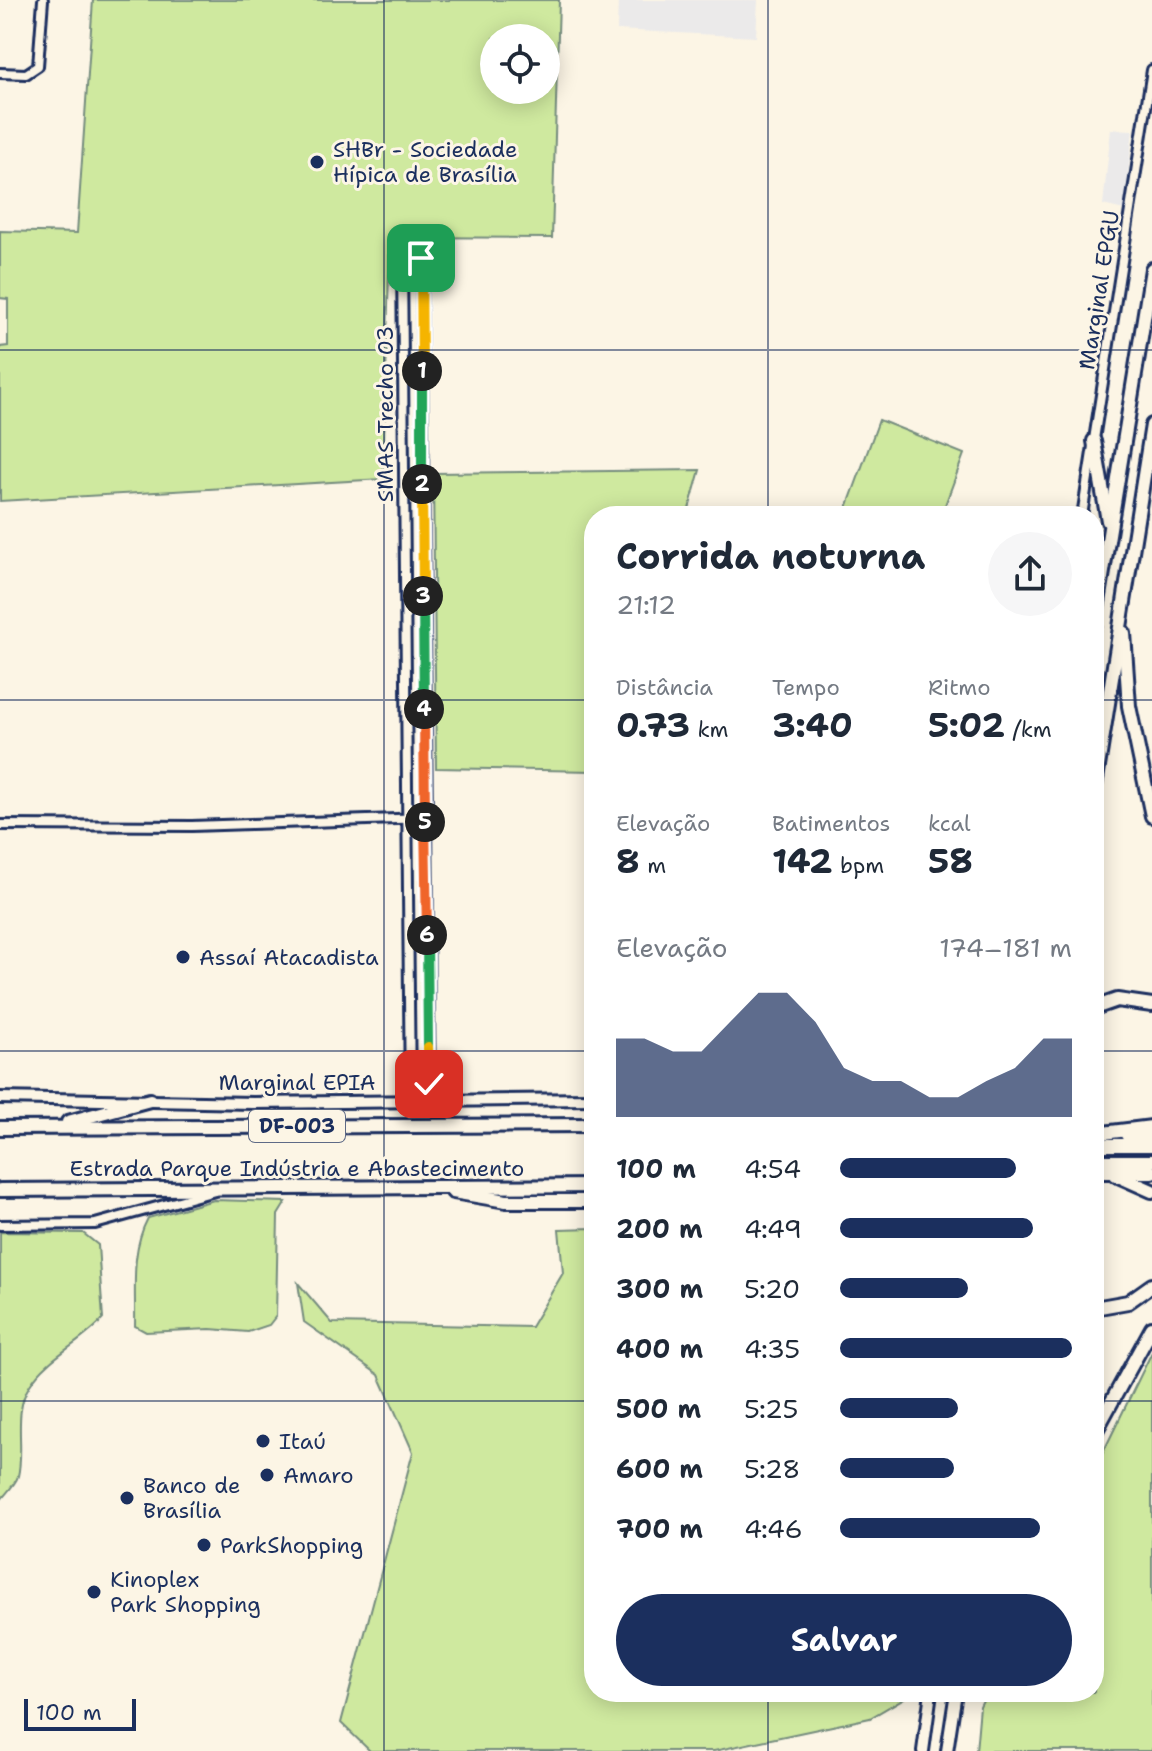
<!DOCTYPE html>
<html lang="pt">
<head>
<meta charset="utf-8">
<style>
  body { margin:0; font-family:"Shantell Sans",sans-serif; background:#f6f6f7; color:#1f2937; height:100vh; display:flex; flex-direction:column; font-size:30px; white-space:nowrap }
  * { box-sizing:border-box; margin:0 }
  p { font-size:26px; color:#747a83 }
  .icon { flex:none; width:44px; height:44px; fill:none; stroke:currentColor; stroke-width:2; stroke-linecap:round; stroke-linejoin:round }
  .map { position:relative; flex:1; overflow:hidden }
  .drawer { position:absolute; left:584px; top:506px; width:520px; height:1196px; display:flex; flex-direction:column; background:#fff; border-radius:32px; box-shadow:0 4px 20px #0003 }
  .drawer>* { flex:none }
  .buttons { position:absolute; left:480px; top:24px; display:grid; gap:16px }
  .buttons a { display:grid; place-items:center; width:80px; height:80px; border-radius:50%; background:#fff; box-shadow:0 4px 20px #0003; font-size:40px }
  .scale { position:absolute; left:24px; bottom:20px; width:112px; box-sizing:border-box; padding-left:8px; border:4px solid #1b2f5e; border-top:0; font-size:22px; line-height:28px; white-space:nowrap; color:#1b2f5e; -webkit-text-stroke:6px #fcf5e5; paint-order:stroke }
  .pin { position:absolute; display:grid; place-items:center; width:68px; height:68px; color:#fff; margin:-34px; border-radius:16px; box-shadow:0 4px 12px #0006 }
  .km { position:absolute; width:40px; height:40px; margin:-20px; border-radius:50%; background:#222; color:#fff; font-size:22px; line-height:40px; text-align:center }
  .round { display:grid; place-items:center; flex:none; width:84px; height:84px; border-radius:42px; background:#f6f6f7 }
  .headline { display:flex; align-items:center; justify-content:space-between; height:136px; padding:0 32px }
  h1 { font-size:36px; font-weight:700; line-height:60px }
  .figures { display:grid; grid-template-columns:repeat(3,1fr); gap:12px; height:136px; padding:8px 32px }
  .figures div { display:grid; align-content:center }
  .figures b { font-size:34px; font-weight:700 }
  .figures small { font-size:22px; font-weight:400 }
  .figures p { font-size:22px }
  .chart { height:224px; padding:16px 32px }
  .chart p { display:flex; justify-content:space-between }
  .chart svg { width:100%; height:144px; margin-top:8px; fill:#1b2f5e; opacity:.7 }
  .action { display:flex; gap:16px; margin-top:auto; padding:16px 32px }
  .action a { flex:1; height:92px; border-radius:48px; background:#1b2f5e; color:#fff; font-size:32px; font-weight:700; line-height:92px; text-align:center }
  ul { padding:0 32px; list-style:none; font-size:26px }
  li { display:grid; grid-template-columns:128px 96px 1fr; align-items:center; height:60px }
  li i { height:20px; border-radius:10px; background:#1b2f5e }
  .map>svg:first-child { display:block }
  .built { fill:#ebeaea }
  .green { fill:#cfe99f; stroke:#758c7e; stroke-width:2; fill-rule:evenodd }
  .lines { fill:none; stroke-linecap:round; stroke-linejoin:round }
  .minor-casing { stroke:#1b2f5e; stroke-width:14 }
  .major-casing { stroke:#1b2f5e; stroke-width:16 }
  .highway-casing { stroke:#1b2f5e; stroke-width:18 }
  .minor { stroke:#fcf5e5; stroke-width:8 }
  .major { stroke:#fcf5e5; stroke-width:10 }
  .highway { stroke:#fcf5e5; stroke-width:12 }
  .split-1-casing { stroke:#fff; stroke-width:16 }
  .split-2-casing { stroke:#fff; stroke-width:16 }
  .split-3-casing { stroke:#fff; stroke-width:16 }
  .split-4-casing { stroke:#fff; stroke-width:16 }
  .split-5-casing { stroke:#fff; stroke-width:16 }
  .split-6-casing { stroke:#fff; stroke-width:16 }
  .split-7-casing { stroke:#fff; stroke-width:16 }
  .split-8-casing { stroke:#fff; stroke-width:16 }
  .split-1 { stroke:#f5b400; stroke-width:10 }
  .split-2 { stroke:#22a559; stroke-width:10 }
  .split-3 { stroke:#f5b400; stroke-width:10 }
  .split-4 { stroke:#22a559; stroke-width:10 }
  .split-5 { stroke:#f0652b; stroke-width:10 }
  .split-6 { stroke:#f0652b; stroke-width:10 }
  .split-7 { stroke:#22a559; stroke-width:10 }
  .split-8 { stroke:#f5b400; stroke-width:10 }
  .grid { fill:none; stroke:#1b2f5e; stroke-width:2; stroke-opacity:0.55 }
  .poi-dot { fill:#1b2f5e; stroke:#fcf5e5; stroke-width:3 }
  .labels { text-anchor:middle; dominant-baseline:central; stroke-width:6; stroke-linejoin:round; paint-order:stroke }
  .shield { fill:#fcf5e5; stroke:#5e6a86; stroke-width:2 }
  .shield-label { font-size:20px; font-weight:bold; fill:#1b2f5e }
  .poi-label { font-size:22px; fill:#1b2f5e; stroke:#fcf5e5; text-anchor:start }
  .street-label { font-size:22px; fill:#1b2f5e; stroke:#fcf5e5 }
</style>
</head>
<body>
<div class="map">
<svg width="1152" height="1751" viewBox="0 0 1152 1751">
  <rect width="100%" height="100%" fill="#fcf5e5"/>
  <filter id="ink" filterUnits="userSpaceOnUse"><feTurbulence type="fractalNoise" baseFrequency=".0125" numOctaves="2"/><feDisplacementMap in="SourceGraphic" scale="16" xChannelSelector="R" yChannelSelector="G"/><feConvolveMatrix kernelMatrix="1 2 1 2 8 2 1 2 1" color-interpolation-filters="sRGB"/></filter>
  <g filter="url(#ink)">
    <!-- built -->
    <g class="built">
      <path d="M618,0H758L756,37L617,30Z"/>
      <path d="M1111,129L1133,130L1124,210L1103,205Z"/>
    </g>
    <!-- green -->
    <g class="green">
      <path d="M93,0H559L552,238L390,237L383,479L0,501V347L8,346V299L0,298V231L77,233ZM494,38H546V90H494Z"/>
      <path d="M879,420L964,454L941,516H844Z"/>
      <path d="M700,470L687,516H594V771L436,768L433,473Z"/>
      <path d="M214,1200L286,1202L278,1215L276,1316L269,1325L248,1332L210,1329L146,1332L135,1326C136,1288 130,1252 148,1218Z"/>
      <path d="M594,1228V1692H905L904,1698L870,1718L714,1751H370L341,1723L413,1452L379,1375L304,1322L298,1283L332,1323L531,1327L563,1273L559,1229Z"/>
      <path d="M0,1232L83,1233L98,1245L103,1319C81,1344 48,1356 30,1385C12,1412 25,1447 18,1476C16,1484 5,1494 0,1501Z"/>
      <path d="M1152,1352V1751H976L980,1706L987,1692H1094V1471Z"/>
    </g>
    <g class="lines">
      <!-- minor casing -->
      <g class="minor-casing">
        <g id="minor">
          <path d="M0,73L26,74L38,66L43,0"/>
          <path d="M1082,516L1152,70"/>
          <path d="M0,825L192,826L425,818"/>
          <path d="M410,1101L402,259L411,252L421,258L430,1100"/>
          <path d="M0,1225L95,1224L215,1191"/>
        </g>
      </g>
      <!-- major casing -->
      <g class="major-casing">
        <g id="major">
          <path d="M0,1098L253,1103L594,1099"/>
          <path d="M1126,1135H1152"/>
          <path d="M923,1751L931,1692"/>
          <path d="M947,1751L956,1692"/>
        </g>
      </g>
      <!-- highway casing -->
      <g class="highway-casing">
        <g id="highway">
          <path d="M1094,441L1108,521"/>
          <path d="M1094,627L1152,269"/>
          <path d="M1124,633L1129,706L1152,816"/>
          <path d="M1094,792L1152,425"/>
          <path d="M1094,1008L1117,1000L1152,1005"/>
          <path d="M68,1122L150,1100"/>
          <path d="M0,1128L594,1125"/>
          <path d="M1103,1133L1152,1127"/>
          <path d="M1094,1145H1152"/>
          <path d="M1094,1161H1152"/>
          <path d="M1094,1172H1152"/>
          <path d="M1116,1175L1152,1191"/>
          <path d="M0,1190L594,1186"/>
          <path d="M453,1192L506,1201H594"/>
          <path d="M1094,1308L1128,1302L1152,1285"/>
          <path d="M1094,1434L1152,1328"/>
        </g>
      </g>
      <!-- minor -->
      <use href="#minor" class="minor"/>
      <!-- major -->
      <use href="#major" class="major"/>
      <!-- highway -->
      <use href="#highway" class="highway"/>
    </g>
  </g>
  <g class="lines" filter="url(#ink)">
    <!-- split-1 casing -->
    <g class="split-1-casing">
      <path id="split-1" d="M421,258L422,371"/>
    </g>
    <!-- split-2 casing -->
    <g class="split-2-casing">
      <path id="split-2" d="M422,371V484"/>
    </g>
    <!-- split-3 casing -->
    <g class="split-3-casing">
      <path id="split-3" d="M422,484L423,596"/>
    </g>
    <!-- split-4 casing -->
    <g class="split-4-casing">
      <path id="split-4" d="M423,596L424,709"/>
    </g>
    <!-- split-5 casing -->
    <g class="split-5-casing">
      <path id="split-5" d="M424,709L425,822"/>
    </g>
    <!-- split-6 casing -->
    <g class="split-6-casing">
      <path id="split-6" d="M425,822L427,935"/>
    </g>
    <!-- split-7 casing -->
    <g class="split-7-casing">
      <path id="split-7" d="M427,935L428,1047"/>
    </g>
    <!-- split-8 casing -->
    <g class="split-8-casing">
      <path id="split-8" d="M428,1047L429,1084"/>
    </g>
    <!-- split-1 -->
    <use href="#split-1" class="split-1"/>
    <!-- split-2 -->
    <use href="#split-2" class="split-2"/>
    <!-- split-3 -->
    <use href="#split-3" class="split-3"/>
    <!-- split-4 -->
    <use href="#split-4" class="split-4"/>
    <!-- split-5 -->
    <use href="#split-5" class="split-5"/>
    <!-- split-6 -->
    <use href="#split-6" class="split-6"/>
    <!-- split-7 -->
    <use href="#split-7" class="split-7"/>
    <!-- split-8 -->
    <use href="#split-8" class="split-8"/>
  </g>
  <!-- grid -->
  <path class="grid" d="M384,0V1751M768,0V516M0,350H1152M0,700H594M1094,700H1152M0,1051H594M1094,1051H1152M0,1401H594M1094,1401H1152M768,1692V1751"/>
  <!-- markers -->
  <g class="poi-dot">
    <circle cx="317" cy="162" r="8"/>
    <circle cx="183" cy="957" r="8"/>
    <circle cx="263" cy="1441" r="8"/>
    <circle cx="267" cy="1475" r="8"/>
    <circle cx="127" cy="1498" r="8"/>
    <circle cx="204" cy="1545" r="8"/>
    <circle cx="94" cy="1592" r="8"/>
  </g>
  <g class="labels">
    <!-- shield labels -->
    <rect class="shield" x="249" y="1110" width="96" height="32" rx="6"/>
    <g class="shield-label">
      <text x="297" y="1126">DF-003</text>
    </g>
    <!-- poi labels -->
    <g class="poi-label">
      <text x="333" y="149">SHBr - Sociedade<tspan x="333" dy="25">Hípica de Brasília</tspan></text>
      <text x="199" y="957">Assaí Atacadista</text>
      <text x="279" y="1441">Itaú</text>
      <text x="283" y="1475">Amaro</text>
      <text x="143" y="1485">Banco de<tspan x="143" dy="25">Brasília</tspan></text>
      <text x="220" y="1545">ParkShopping</text>
      <text x="110" y="1579">Kinoplex<tspan x="110" dy="25">Park Shopping</tspan></text>
    </g>
    <!-- street labels -->
    <g class="street-label">
      <text transform="translate(1099 290) rotate(-81)">Marginal EPGU</text>
      <text transform="translate(385 414) rotate(-90)">SMAS Trecho 03</text>
      <text x="297" y="1082">Marginal EPIA</text>
      <text x="297" y="1168">Estrada Parque Indústria e Abastecimento</text>
    </g>
  </g>
</svg>
<div class="buttons">
<a><svg class="icon" aria-label="locate" viewBox="0 0 24 24"><circle cx="12" cy="12" r="6"/><path d="M12 2v4M12 18v4M2 12h4M18 12h4"/></svg></a>
</div>
<div class="scale">100 m</div>
<div class="pin" style="left:421px;top:258px;background:#1e9e55"><svg class="icon" aria-label="arrive" viewBox="0 0 24 24"><path d="M6 21V4h12l-3 4 3 4H6"/></svg></div>
<div class="pin" style="left:429px;top:1084px;background:#d93025"><svg class="icon" aria-label="check" viewBox="0 0 24 24"><path d="M5 12l5 5 9-10"/></svg></div>
<b class="km" style="left:422px;top:371px">1</b>
<b class="km" style="left:422px;top:484px">2</b>
<b class="km" style="left:423px;top:596px">3</b>
<b class="km" style="left:424px;top:709px">4</b>
<b class="km" style="left:425px;top:822px">5</b>
<b class="km" style="left:427px;top:935px">6</b>
<section class="drawer">
<div class="headline"><div><h1>Corrida noturna</h1><p>21:12</p></div><a class="round"><svg class="icon" aria-label="share" viewBox="0 0 24 24"><path d="M12 15V3M7 8l5-5 5 5M5 13v7h14v-7"/></svg></a></div>
<div class="figures">
<div><p>Distância</p><b>0.73<small> km</small></b></div>
<div><p>Tempo</p><b>3:40</b></div>
<div><p>Ritmo</p><b>5:02<small> /km</small></b></div>
</div>
<div class="figures">
<div><p>Elevação</p><b>8<small> m</small></b></div>
<div><p>Batimentos</p><b>142<small> bpm</small></b></div>
<div><p>kcal</p><b>58</b></div>
</div>
<div class="chart"><p><span>Elevação</span>174–181 m</p>
<svg viewBox="0 0 160 44" preserveAspectRatio="none"><path d="M0 44V20L10 20L20 24L30 24L40 15L50 6L60 6L70 15L80 29L90 33L100 33L110 38L120 38L130 33L140 29L150 20L160 20V44z"/></svg>
</div>
<ul>
<li><b>100 m</b>4:54<i style="width:76%"></i></li>
<li><b>200 m</b>4:49<i style="width:83%"></i></li>
<li><b>300 m</b>5:20<i style="width:55%"></i></li>
<li><b>400 m</b>4:35<i style="width:100%"></i></li>
<li><b>500 m</b>5:25<i style="width:51%"></i></li>
<li><b>600 m</b>5:28<i style="width:49%"></i></li>
<li><b>700 m</b>4:46<i style="width:86%"></i></li>
</ul>
<div class="action"><a>Salvar</a></div>
</section>
</div>
</body>
</html>
